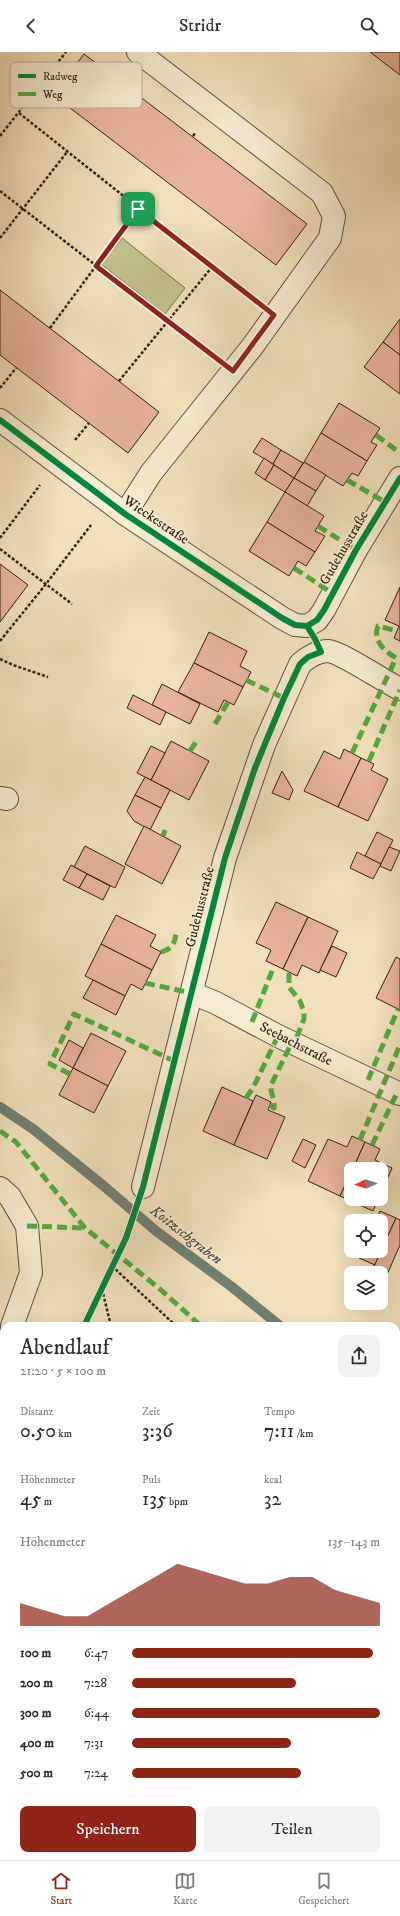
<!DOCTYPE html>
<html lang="de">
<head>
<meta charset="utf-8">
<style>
  body { margin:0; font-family:"IM FELL DW Pica",serif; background:#f2f2f3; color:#2b2b33; height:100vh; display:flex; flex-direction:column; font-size:15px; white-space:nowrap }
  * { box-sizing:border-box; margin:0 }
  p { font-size:13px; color:#7c7c81 }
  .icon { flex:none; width:22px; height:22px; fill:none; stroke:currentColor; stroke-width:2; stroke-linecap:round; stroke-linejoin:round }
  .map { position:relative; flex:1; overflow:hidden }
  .details { position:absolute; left:0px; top:1270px; width:400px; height:538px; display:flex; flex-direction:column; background:#fff; border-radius:12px 12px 0 0; box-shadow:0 4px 16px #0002 }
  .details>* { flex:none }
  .needle { width:26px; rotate:266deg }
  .controls { position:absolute; left:344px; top:1110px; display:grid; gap:8px }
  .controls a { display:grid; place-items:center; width:44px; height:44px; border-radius:8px; background:#fff; box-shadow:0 4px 16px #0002; font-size:20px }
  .pin { position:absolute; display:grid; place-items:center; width:34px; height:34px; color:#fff; margin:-17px; border-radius:8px; box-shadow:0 2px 6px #0006 }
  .round { display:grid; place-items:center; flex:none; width:42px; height:42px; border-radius:8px; background:#f2f2f3 }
  .head { display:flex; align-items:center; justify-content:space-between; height:68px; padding:0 20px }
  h1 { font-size:22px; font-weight:600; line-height:30px }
  .figures { display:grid; grid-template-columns:repeat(3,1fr); gap:6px; height:68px; padding:4px 20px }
  .figures div { display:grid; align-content:center }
  .figures b { font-size:20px; font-weight:600 }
  .figures small { font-size:11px; font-weight:400 }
  .figures p { font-size:11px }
  .chart { height:112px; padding:8px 20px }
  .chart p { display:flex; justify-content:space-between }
  .chart svg { width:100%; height:72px; margin-top:4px; fill:#8f2418; opacity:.7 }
  .button { display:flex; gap:8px; margin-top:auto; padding:8px 20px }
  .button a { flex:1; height:46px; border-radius:8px; background:#8f2418; color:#fff; font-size:16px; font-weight:600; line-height:46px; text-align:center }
  .button a+a { background:#f2f2f3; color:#2b2b33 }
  ul { padding:0 20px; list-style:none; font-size:13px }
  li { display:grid; grid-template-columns:64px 48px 1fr; align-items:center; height:30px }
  li i { height:10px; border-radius:5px; background:#8f2418 }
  header { display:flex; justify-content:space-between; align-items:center; height:52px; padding:0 20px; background:#fff; font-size:18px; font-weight:600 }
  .tabs { display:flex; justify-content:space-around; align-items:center; height:56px; border-top:1px solid #e1e1e2; background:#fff; font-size:11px; color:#7c7c81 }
  .tabs a { display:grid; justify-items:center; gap:2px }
  .tabs .active { color:#8f2418 }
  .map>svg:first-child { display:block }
  .green { fill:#c2c08b; stroke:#7a724d }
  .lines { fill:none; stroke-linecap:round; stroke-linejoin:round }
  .stream { stroke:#717f71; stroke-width:10 }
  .building { fill:#e8b39e; stroke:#33230f }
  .minor-casing { stroke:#62523a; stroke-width:24 }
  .path { stroke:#33230f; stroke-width:2.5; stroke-dasharray:3 2; stroke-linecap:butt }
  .minor { stroke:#f6ebd3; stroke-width:22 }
  .quiet { stroke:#54aa41; stroke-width:5; stroke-dasharray:10 5; stroke-linecap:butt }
  .cycleway-casing { stroke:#f6ebd3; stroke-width:8 }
  .cycleway { stroke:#00873e; stroke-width:6 }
  .route-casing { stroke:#fff; stroke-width:8 }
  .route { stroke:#8f2418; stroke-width:5 }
  .labels { text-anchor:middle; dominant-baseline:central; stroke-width:3; stroke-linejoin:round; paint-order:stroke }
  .street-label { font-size:14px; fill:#33230f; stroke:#f6ebd3 }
  .water-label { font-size:15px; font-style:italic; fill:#525140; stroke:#f6ebd3 }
  .key { fill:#f6ebd3; stroke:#bcaf98; stroke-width:1 }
  .key-label { font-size:11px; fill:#33230f }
</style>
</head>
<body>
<header><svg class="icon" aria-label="back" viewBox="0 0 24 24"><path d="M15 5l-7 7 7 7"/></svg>Stridr<svg class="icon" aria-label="search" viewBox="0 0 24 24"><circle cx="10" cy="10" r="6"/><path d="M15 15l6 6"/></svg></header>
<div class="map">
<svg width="400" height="1808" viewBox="0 0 400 1808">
  <rect width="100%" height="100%" fill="#f1e0bb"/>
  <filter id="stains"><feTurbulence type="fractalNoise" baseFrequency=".005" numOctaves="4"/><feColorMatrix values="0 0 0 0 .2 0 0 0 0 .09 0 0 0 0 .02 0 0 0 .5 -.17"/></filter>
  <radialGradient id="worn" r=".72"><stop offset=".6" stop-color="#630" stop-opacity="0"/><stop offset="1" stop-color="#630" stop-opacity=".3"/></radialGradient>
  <!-- green -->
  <g class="green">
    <path d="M122,186L185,236L165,262L101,212Z"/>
    <path d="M396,1377L400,1379V1485L396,1483Z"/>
    <path d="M0,1573L4,1578L3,1631L0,1630Z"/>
  </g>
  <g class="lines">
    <!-- stream -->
    <g class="stream">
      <path d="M0,1055L33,1077L105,1135L156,1179L232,1235L280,1274"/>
      <path d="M396,1337L400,1339"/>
    </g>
  </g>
  <!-- building -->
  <g class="building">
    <path d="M370,0H400V23Z"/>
    <path d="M84,2L307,172L276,213L53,43Z"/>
    <path d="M0,238L159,360L128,401L0,303Z"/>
    <path d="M400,267V303L383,290Z"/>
    <path d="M383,290L400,303V342L364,315Z"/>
    <path d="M339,351L380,376L371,390L377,393L367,409L321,381Z"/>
    <path d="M321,381L367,409L358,424L352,421L343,434L304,410Z"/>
    <path d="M262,386L281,398L273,412L253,400Z"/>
    <path d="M281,398L303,411L294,426L273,412Z"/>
    <path d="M264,406L274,413L265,428L255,421Z"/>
    <path d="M304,410L326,423L316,439L294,426Z"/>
    <path d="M274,413L294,426L285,440L265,428Z"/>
    <path d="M294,426L316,439L307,454L285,440Z"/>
    <path d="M285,440L324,464L315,479L325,484L315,500L267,470Z"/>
    <path d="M267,470L315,500L306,514L298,509L289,524L249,499Z"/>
    <path d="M0,512L28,533L0,570Z"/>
    <path d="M400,535V589L394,586L399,574L385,568Z"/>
    <path d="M209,580L247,599L240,614L251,620L243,635L194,611Z"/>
    <path d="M194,611L243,635L234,653L224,648L218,660L178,640Z"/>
    <path d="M162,632L200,652L190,672L152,653Z"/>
    <path d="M133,643L166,660L160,673L127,656Z"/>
    <path d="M171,689L209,709L189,748L151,728Z"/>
    <path d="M151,694L165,701L151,728L137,721Z"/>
    <path d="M344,697L361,706L338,755L304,739L324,699L340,707Z"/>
    <path d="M361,706L374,712L371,718L388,727L368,769L338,755Z"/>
    <path d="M282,719L293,738L289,748L272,741Z"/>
    <path d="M145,725L170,738L161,756L135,743Z"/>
    <path d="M135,743L161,756L150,778L134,769L127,759Z"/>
    <path d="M144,774L181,794L162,832L125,812Z"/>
    <path d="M377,780L393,788L381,812L365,804Z"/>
    <path d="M85,794L125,815L115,836L74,815Z"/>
    <path d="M389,795L400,799L391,819L380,814Z"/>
    <path d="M357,800L381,812L373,827L350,816Z"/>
    <path d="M71,813L87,822L79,836L63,828Z"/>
    <path d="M87,822L110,834L103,848L79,836Z"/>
    <path d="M276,850L308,865L283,917L266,909L271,898L256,891Z"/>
    <path d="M116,863L156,883L150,894L161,900L152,918L101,892Z"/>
    <path d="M308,865L338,879L319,921L302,913L297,924L283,917Z"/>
    <path d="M101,892L152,918L142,938L131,932L125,944L85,924Z"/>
    <path d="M332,894L347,901L336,925L320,918Z"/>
    <path d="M396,905L400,907V958L376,946Z"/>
    <path d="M93,928L125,944L116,963L83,946Z"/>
    <path d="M91,981L126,999L108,1034L73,1016Z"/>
    <path d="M69,988L83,996L73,1016L59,1008Z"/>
    <path d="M73,1016L108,1034L94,1061L59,1043Z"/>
    <path d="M222,1035L253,1049L234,1093L203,1079Z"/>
    <path d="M256,1043L271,1050L268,1058L285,1065L267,1107L234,1093Z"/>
    <path d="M352,1084L365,1090L353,1117H351V1121L340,1144L308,1129L328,1087L347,1095Z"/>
    <path d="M303,1087L316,1093L305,1116L292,1109Z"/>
    <path d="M365,1090L380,1097L375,1108L392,1116L381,1141V1117H353Z"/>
    <path d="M351,1121V1147H378L373,1159L340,1144Z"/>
    <path d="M380,1159L396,1166L375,1213L359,1206L362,1199H381V1169H376Z"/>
    <path d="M396,1166L400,1168V1193L385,1227L381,1226V1221H371Z"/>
    <path d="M0,1400L4,1402V1465L0,1464Z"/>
    <path d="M400,1720V1791L396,1792V1721Z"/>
    <path d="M0,1786L4,1789V1804H107L105,1808H0Z"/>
  </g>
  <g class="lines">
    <!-- minor casing -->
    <g class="minor-casing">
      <g id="minor">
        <path d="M0,368L125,462L282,566L295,573L307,574L317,568L324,558L356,498L400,426"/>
        <path d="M125,462L151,421L252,295L330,186L334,164L322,141L138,0"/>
        <path d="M0,746L7,747"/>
        <path d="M192,941L216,951L278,984L400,1042"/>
        <path d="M143,1135L225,806L264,693L300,612C308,605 317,599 328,599C341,600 385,630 400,637"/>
        <path d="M0,1136L10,1145L27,1174L31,1221L12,1274"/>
        <path d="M2,1304L4,1298"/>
        <path d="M206,1804L207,1808"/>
      </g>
    </g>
    <!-- path -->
    <g class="path">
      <path d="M122,31L126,26"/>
      <path d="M19,61L252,246"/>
      <path d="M0,84L66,0"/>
      <path d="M193,84L196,80"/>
      <path d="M0,139L210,302"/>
      <path d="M0,186L67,100"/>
      <path d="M50,276L138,157"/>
      <path d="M119,329L212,215"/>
      <path d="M0,336L16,316"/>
      <path d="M75,388L89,371"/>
      <path d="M0,486L40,433"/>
      <path d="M0,497L72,552"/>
      <path d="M0,589L46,532L91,473"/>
      <path d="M0,607L13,613L48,625"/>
      <path d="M112,1214L176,1274"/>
      <path d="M102,1237L111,1274"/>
      <path d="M84,1274L126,1186L134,1162"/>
      <path d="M396,1489L400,1490"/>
      <path d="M0,1501L4,1503"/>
      <path d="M0,1657L4,1658"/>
    </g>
    <!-- minor -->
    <use href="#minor" class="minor"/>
    <!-- quiet -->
    <g class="quiet">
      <path d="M376,383L400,401"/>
      <path d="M347,428L385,450"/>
      <path d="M318,474L356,498"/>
      <path d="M294,516L332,541"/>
      <path d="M246,628L284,646"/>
      <path d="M215,672L228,650"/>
      <path d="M190,699L196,690"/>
      <path d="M352,701L396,606C385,599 372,589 378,574L397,579"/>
      <path d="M369,709L400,638"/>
      <path d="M163,784L165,778"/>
      <path d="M161,900C175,896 174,890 177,878"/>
      <path d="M289,921V935L300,949L304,960V967L294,992"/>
      <path d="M145,931L192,941"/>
      <path d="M252,970L274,914"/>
      <path d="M70,1022L50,1012L74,962L174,1009"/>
      <path d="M368,1028L398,957"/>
      <path d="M246,1046L253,1036L278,984"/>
      <path d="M270,1053L274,1056C275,1047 270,1041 271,1033L292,990"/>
      <path d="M0,1079L16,1090L85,1176L161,1238L201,1274"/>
      <path d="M360,1088L400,993"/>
      <path d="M372,1093L397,1041"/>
      <path d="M27,1174L85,1176"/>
      <path d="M396,1355L400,1357"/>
      <path d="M396,1552L400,1551"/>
      <path d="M396,1710H400"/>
      <path d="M0,1759L4,1761"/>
      <path d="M381,1804L382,1808"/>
    </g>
    <!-- cycleway casing -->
    <g class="cycleway-casing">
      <g id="cycleway">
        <path d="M0,368L125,462L282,566L295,573L307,574"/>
        <path d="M307,574L317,568L324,558L356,498L400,426"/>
        <path d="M84,1274L126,1186L143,1135L225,806L255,716L284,646L300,612L308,605L321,600L315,587L307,574"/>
      </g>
    </g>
    <!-- cycleway -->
    <use href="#cycleway" class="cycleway"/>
  </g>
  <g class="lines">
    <!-- route casing -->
    <g class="route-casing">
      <path id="route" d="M138,157L274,263L233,319L96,214Z"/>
    </g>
    <!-- route -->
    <use href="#route" class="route"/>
  </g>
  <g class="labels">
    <!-- street labels -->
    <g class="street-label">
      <text transform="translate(156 468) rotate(34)">Wieckestraße</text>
      <text transform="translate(344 496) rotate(-60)">Gudehusstraße</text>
      <text transform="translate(200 855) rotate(-76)">Gudehusstraße</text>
      <text transform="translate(296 992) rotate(27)">Seebachstraße</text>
    </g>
    <!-- water labels -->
    <g class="water-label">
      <text transform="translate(186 1183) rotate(38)">Koitzschgraben</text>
    </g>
  </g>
  <!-- legend -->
  <rect x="10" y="10" width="132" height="46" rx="6" class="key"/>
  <rect x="18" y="22" width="18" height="4" fill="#00873e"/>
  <rect x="18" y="40" width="18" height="4" fill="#54aa41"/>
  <g class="key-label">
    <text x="43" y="28">Radweg</text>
    <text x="43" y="46">Weg</text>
  </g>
  <rect width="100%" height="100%" filter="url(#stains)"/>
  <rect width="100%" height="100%" fill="url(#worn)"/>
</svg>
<div class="controls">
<a><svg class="needle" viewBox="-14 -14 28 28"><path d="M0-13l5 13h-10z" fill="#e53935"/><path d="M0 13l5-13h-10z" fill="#7c7c81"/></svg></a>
<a><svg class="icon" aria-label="locate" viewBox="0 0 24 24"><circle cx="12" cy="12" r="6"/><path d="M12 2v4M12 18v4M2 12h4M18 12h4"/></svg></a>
<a><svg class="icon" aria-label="layers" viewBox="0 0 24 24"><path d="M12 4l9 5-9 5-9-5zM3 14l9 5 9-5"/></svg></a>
</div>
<div class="pin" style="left:138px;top:157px;background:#1e9e55"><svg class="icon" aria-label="arrive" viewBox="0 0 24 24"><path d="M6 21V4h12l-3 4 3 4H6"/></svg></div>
<section class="details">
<div class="head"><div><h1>Abendlauf</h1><p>21:20 · 5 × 100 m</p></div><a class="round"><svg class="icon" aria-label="share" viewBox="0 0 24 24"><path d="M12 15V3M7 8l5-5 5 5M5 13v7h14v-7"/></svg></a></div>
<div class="figures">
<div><p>Distanz</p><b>0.50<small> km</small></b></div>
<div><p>Zeit</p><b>3:36</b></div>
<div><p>Tempo</p><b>7:11<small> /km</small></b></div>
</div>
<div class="figures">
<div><p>Höhenmeter</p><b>45<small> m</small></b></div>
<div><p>Puls</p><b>135<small> bpm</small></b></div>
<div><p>kcal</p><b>32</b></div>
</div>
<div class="chart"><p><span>Höhenmeter</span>135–143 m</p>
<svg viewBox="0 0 160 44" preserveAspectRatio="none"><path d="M0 44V30L10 34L20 38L30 38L40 30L50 22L60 14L70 6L80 10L90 14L100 18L110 18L120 14L130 14L140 22L150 26L160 30V44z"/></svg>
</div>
<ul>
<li><b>100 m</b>6:47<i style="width:97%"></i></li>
<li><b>200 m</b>7:28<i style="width:66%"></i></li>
<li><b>300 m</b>6:44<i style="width:100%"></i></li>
<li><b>400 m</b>7:31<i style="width:64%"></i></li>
<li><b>500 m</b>7:24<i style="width:68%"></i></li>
</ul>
<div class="button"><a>Speichern</a><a>Teilen</a></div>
</section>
</div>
<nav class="tabs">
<a class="active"><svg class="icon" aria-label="home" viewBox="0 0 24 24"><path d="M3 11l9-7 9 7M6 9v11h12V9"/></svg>Start</a>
<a><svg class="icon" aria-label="map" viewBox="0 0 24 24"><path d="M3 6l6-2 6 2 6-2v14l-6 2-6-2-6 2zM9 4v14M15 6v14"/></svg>Karte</a>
<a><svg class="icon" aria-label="saved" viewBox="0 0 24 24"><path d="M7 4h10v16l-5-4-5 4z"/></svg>Gespeichert</a>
</nav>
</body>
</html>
